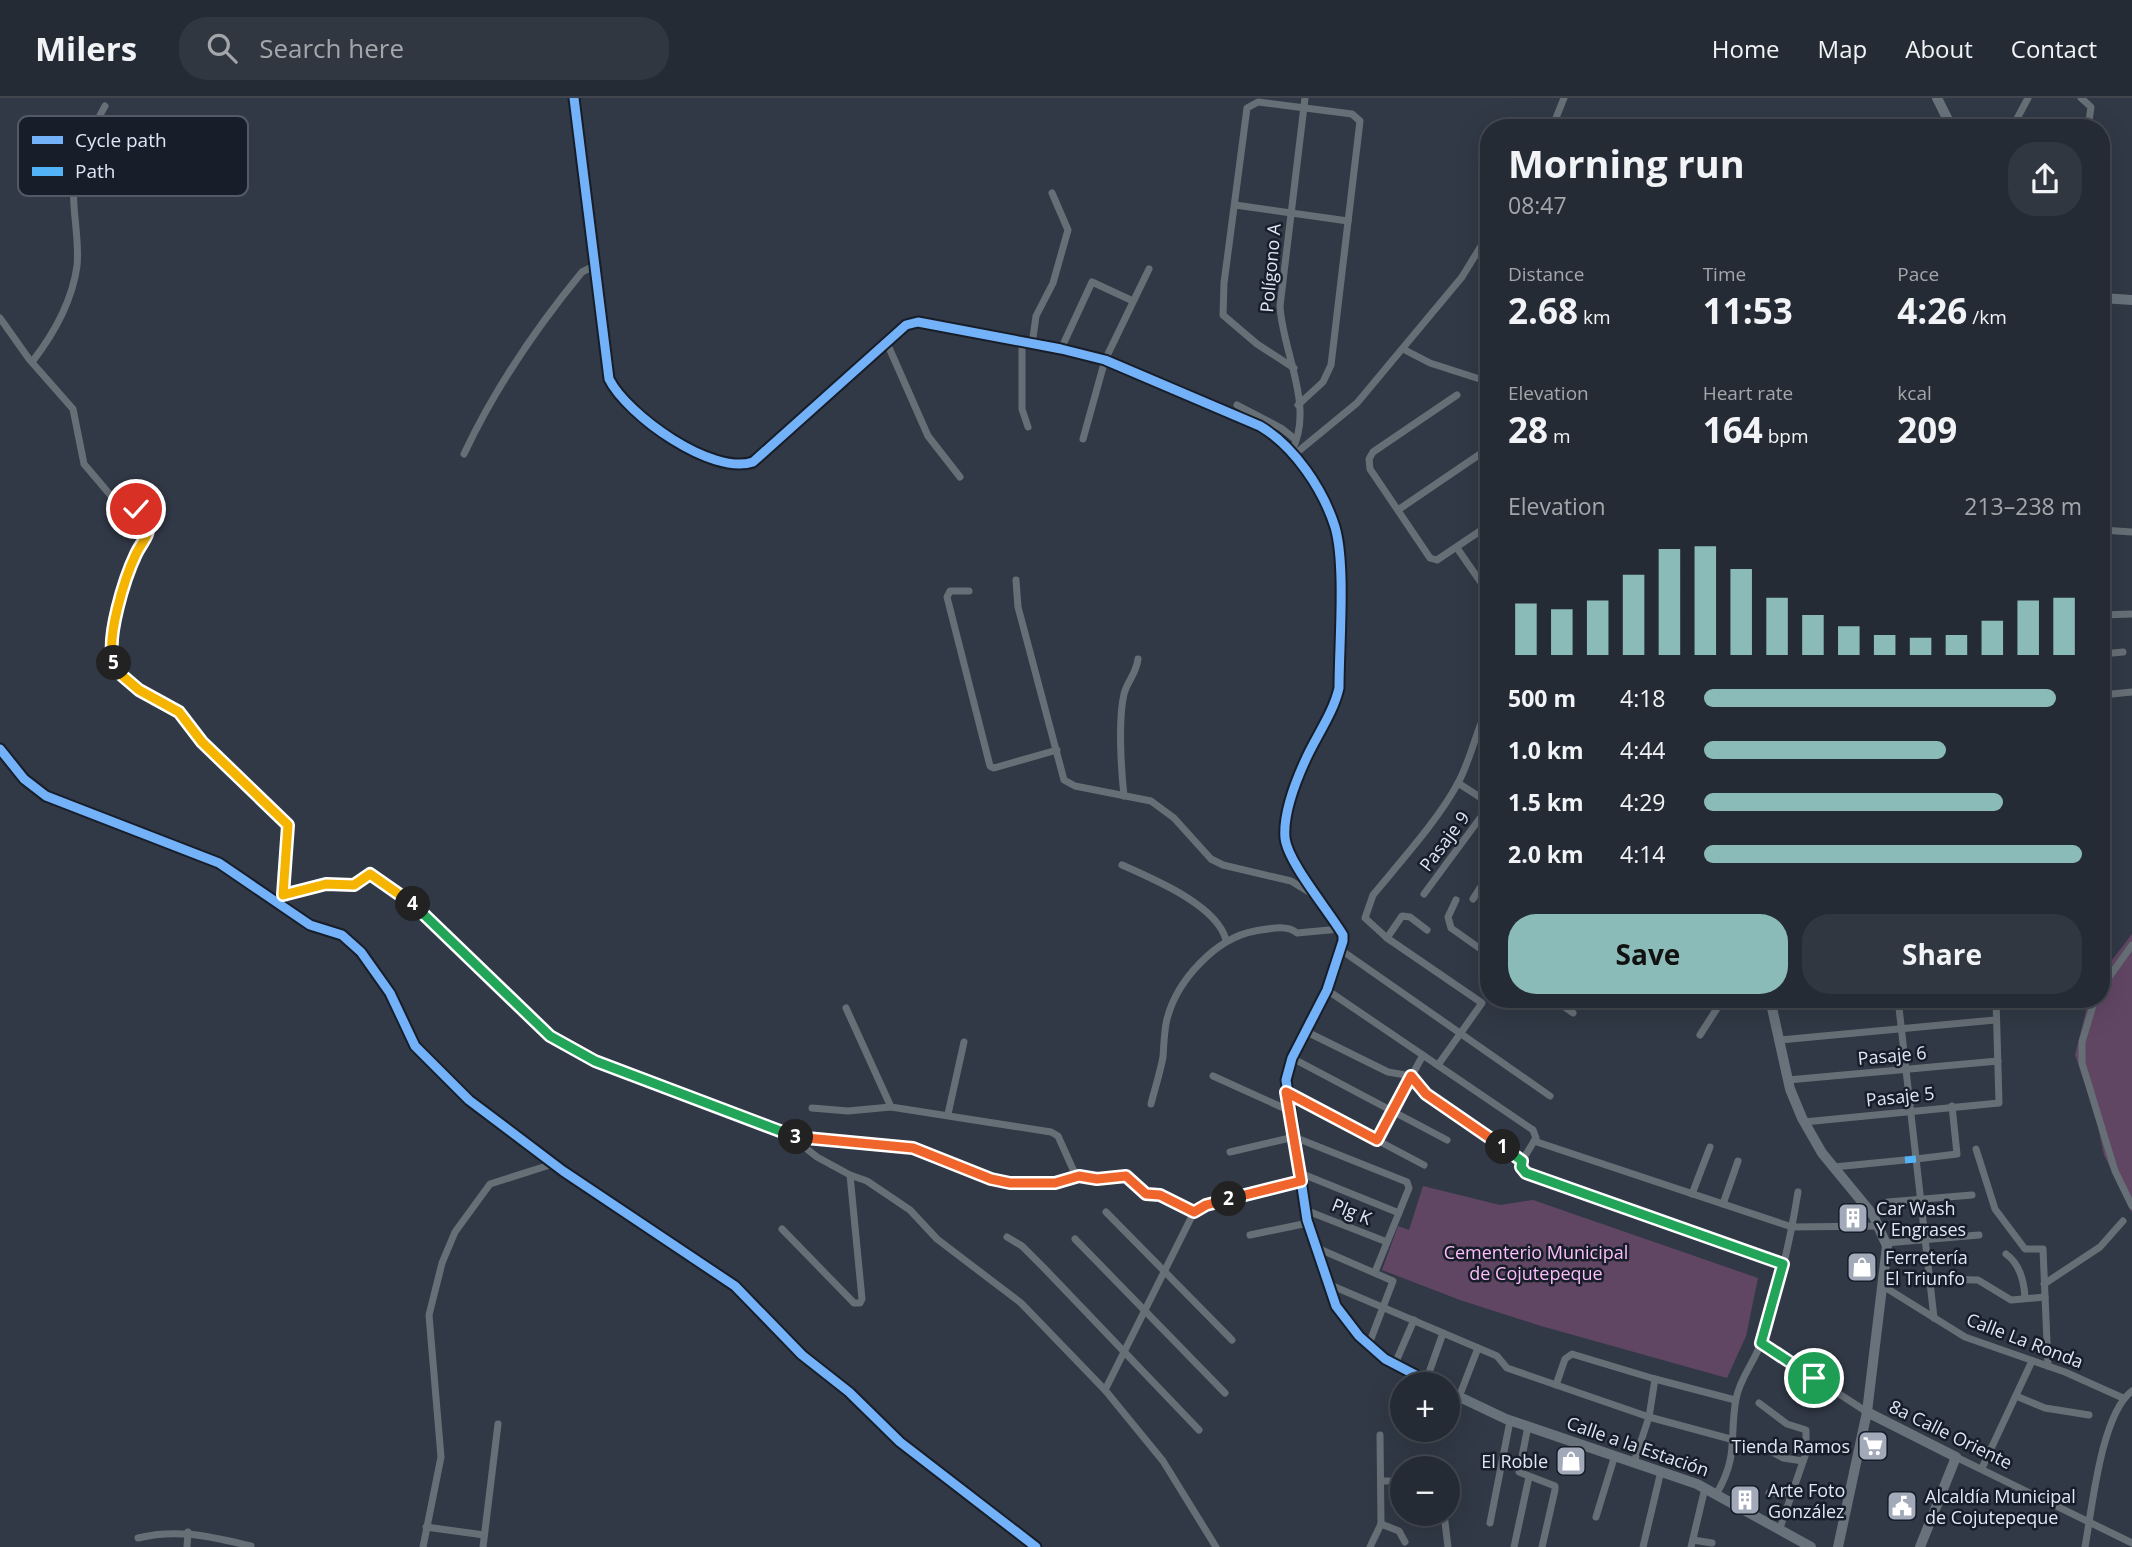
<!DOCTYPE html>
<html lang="en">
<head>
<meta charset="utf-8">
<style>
  body { margin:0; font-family:"Open Sans",sans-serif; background:#313740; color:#f1f3f6; height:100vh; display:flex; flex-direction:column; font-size:26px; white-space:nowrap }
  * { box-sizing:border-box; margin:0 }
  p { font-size:23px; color:#a3a7ac }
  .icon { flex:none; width:38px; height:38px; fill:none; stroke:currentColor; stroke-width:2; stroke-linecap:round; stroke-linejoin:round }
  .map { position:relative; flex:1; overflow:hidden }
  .sheet { position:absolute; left:1480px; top:21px; width:630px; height:889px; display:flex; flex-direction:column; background:#252b34; border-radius:28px; box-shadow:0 7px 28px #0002,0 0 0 2px #42474f }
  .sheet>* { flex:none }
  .tools { position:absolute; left:1390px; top:1274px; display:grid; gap:14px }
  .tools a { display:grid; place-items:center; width:70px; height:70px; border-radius:50%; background:#252b34; box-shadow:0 7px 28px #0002,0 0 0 2px #42474f; font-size:35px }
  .pin { position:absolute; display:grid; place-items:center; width:60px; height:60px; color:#fff; margin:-30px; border:4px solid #fff; border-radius:50%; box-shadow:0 2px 7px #0007 }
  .km { position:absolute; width:35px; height:35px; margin:-18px; border-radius:50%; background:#222; color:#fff; font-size:19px; line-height:35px; text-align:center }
  .round { display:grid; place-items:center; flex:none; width:74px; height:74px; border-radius:28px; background:#313740 }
  .summary { display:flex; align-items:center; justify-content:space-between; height:119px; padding:0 28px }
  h1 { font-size:38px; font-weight:700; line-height:52px }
  .metrics { display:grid; grid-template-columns:repeat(3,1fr); gap:10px; height:119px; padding:7px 28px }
  .metrics div { display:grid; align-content:center }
  .metrics b { font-size:35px; font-weight:700 }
  .metrics small { font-size:19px; font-weight:400 }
  .metrics p { font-size:19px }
  .chart { height:196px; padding:14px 28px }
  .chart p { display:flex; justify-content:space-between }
  .chart svg { width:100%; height:126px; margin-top:7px; stroke:#8bbbb9; stroke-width:6 }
  .action { display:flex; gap:14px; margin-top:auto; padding:14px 28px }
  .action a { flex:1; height:80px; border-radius:28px; background:#8bbbb9; color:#111; font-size:28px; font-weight:700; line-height:80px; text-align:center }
  .action a+a { background:#313740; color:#f1f3f6 }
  ul { padding:0 28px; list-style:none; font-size:23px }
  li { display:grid; grid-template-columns:112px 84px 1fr; align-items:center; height:52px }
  li i { height:18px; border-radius:9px; background:#8bbbb9 }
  header { display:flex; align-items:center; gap:42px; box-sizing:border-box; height:98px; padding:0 35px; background:#252b34; border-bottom:2px solid #42474f }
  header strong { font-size:33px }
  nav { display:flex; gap:38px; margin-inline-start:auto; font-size:24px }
  .search { width:490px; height:63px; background:#313740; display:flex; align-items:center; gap:18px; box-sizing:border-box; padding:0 24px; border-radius:28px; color:#a3a7ac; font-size:26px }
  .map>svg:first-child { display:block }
  .green { fill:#614663 }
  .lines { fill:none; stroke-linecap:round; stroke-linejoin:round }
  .street { stroke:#676f76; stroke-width:7 }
  .secondary { stroke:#68727a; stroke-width:10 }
  .quiet { stroke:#52b3f8; stroke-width:7; stroke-dasharray:14 7; stroke-linecap:butt }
  .cycleway-casing { stroke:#171d29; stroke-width:13 }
  .cycleway { stroke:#73b2f8; stroke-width:9 }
  .split-1-casing { stroke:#fff; stroke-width:14 }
  .split-2-casing { stroke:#fff; stroke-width:14 }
  .split-3-casing { stroke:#fff; stroke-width:14 }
  .split-4-casing { stroke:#fff; stroke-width:14 }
  .split-5-casing { stroke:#fff; stroke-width:14 }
  .split-6-casing { stroke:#fff; stroke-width:14 }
  .split-1 { stroke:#22a559; stroke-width:9 }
  .split-2 { stroke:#f0652b; stroke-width:9 }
  .split-3 { stroke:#f0652b; stroke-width:9 }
  .split-4 { stroke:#22a559; stroke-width:9 }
  .split-5 { stroke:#f5b400; stroke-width:9 }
  .split-6 { stroke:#f5b400; stroke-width:9 }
  .labels { text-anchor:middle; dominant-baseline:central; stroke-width:5; stroke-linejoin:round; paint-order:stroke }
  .street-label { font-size:18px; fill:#dfe7f7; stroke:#171d29 }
  .poi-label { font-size:18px; fill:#dfe7f7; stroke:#171d29; text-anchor:start }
  .park-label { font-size:18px; fill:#febefb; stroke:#171d29 }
  .key { fill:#171d29; stroke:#535a67; stroke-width:2 }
  .key-label { font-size:19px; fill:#dfe7f7 }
</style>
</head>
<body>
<header>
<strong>Milers</strong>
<div class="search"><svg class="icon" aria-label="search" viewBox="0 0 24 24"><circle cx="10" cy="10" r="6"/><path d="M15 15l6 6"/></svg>Search here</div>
<nav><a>Home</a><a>Map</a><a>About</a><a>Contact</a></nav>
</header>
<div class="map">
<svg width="2132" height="1449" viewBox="0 0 2132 1449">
  <rect width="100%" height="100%" fill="#313946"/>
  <!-- green -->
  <g class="green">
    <path d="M2132,836V1115L2104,1057L2095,1015L2075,957L2089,901H2102V875Z"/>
    <path d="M1423,1088L1500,1107L1533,1102L1758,1180L1746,1238L1727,1280L1541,1228L1460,1202L1382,1172L1398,1128L1409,1132Z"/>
  </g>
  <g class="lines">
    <!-- street -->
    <g class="street">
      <path d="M2081,0L2091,9L2088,30"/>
      <path d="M1552,30L1564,0"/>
      <path d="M2012,30L2028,0"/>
      <path d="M1235,107L1348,123"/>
      <path d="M0,220L29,261L73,311L84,366L112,399L148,421V437L131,466L113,534L112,561L118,574L139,592L179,614L203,644L288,727L284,809"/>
      <path d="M887,245L928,338L960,379"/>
      <path d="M1022,246V311L1028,329"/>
      <path d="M1032,247L1036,218L1053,185L1068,132L1052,95"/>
      <path d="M1061,251L1092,184L1133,203"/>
      <path d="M1403,251L1430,265L1489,284"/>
      <path d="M32,264C53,237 72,204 77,168C80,140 71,110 74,82C76,56 93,31 105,8"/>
      <path d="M1294,270L1257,246L1223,217L1224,185L1247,10L1258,4L1352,16L1360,23L1331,267L1323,284L1298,307"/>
      <path d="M1457,297L1373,354L1369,361L1370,371L1430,460L1437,462L1489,427"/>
      <path d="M1237,307L1281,330L1295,341"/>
      <path d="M1083,341L1105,262L1149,171"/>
      <path d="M1292,352C1315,309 1282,252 1280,208L1305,0"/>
      <path d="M464,356C495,290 536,230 582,174L594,168"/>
      <path d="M1295,356L1357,305L1462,179L1489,135"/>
      <path d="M1398,412L1489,350"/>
      <path d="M2102,432L2132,434"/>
      <path d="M1457,450L1489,496"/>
      <path d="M1016,482L1018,509L1064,682L1075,688L1151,703L1174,720L1211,761L1223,767L1291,783L1314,797"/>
      <path d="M969,493H950L947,499L990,668L994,670L1057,652"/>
      <path d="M2102,517L2132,516"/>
      <path d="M2102,556L2123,554"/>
      <path d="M2102,597L2132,594"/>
      <path d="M0,651L24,681L46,698L219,765L310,827L342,837L361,854L390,895L415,948L469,1002L563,1073L735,1188L802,1257L849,1294L900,1344L1036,1449"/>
      <path d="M1458,685L1489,705"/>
      <path d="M1124,698C1121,671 1118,621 1124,596C1127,583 1136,577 1138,561"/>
      <path d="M1122,767C1153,781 1217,807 1226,842"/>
      <path d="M1424,796L1489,708"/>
      <path d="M283,797L326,786L354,787L370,776L404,798L550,938L595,963L776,1034L811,1041L913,1050L991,1081L1010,1085H1055L1076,1078L1097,1081L1126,1078L1146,1095L1160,1097L1194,1114"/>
      <path d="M1473,801L1489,776"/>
      <path d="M1456,802L1448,819L1451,830L1489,857"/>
      <path d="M1387,840L1402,818L1410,819L1427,832"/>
      <path d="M1341,852L1550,998"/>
      <path d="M1482,852L1489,842"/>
      <path d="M2102,889L2132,847"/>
      <path d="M1327,892L1533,1032L1536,1040L1522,1063L1523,1073L1783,1166"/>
      <path d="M1553,901L1573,915"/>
      <path d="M1898,901L1934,1220"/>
      <path d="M2095,901L2082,944V965L2115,1073L2132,1108"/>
      <path d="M1771,904L1798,901"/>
      <path d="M846,910L891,1009L1051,1034L1058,1038L1076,1078"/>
      <path d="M1307,934L1388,974L1411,978L1426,996L1522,1063"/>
      <path d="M1700,937L1723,901"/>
      <path d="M1780,942L1995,922"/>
      <path d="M1292,960L1447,1042"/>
      <path d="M1438,967L1482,905L1387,840L1365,820L1373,797C1400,764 1440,720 1459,683C1472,658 1476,632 1489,607"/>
      <path d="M1213,978L1288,1012"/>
      <path d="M1788,982L1998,963"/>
      <path d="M1286,994L1424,1067"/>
      <path d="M1151,1006C1155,990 1160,975 1163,959C1164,946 1164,933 1167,921C1177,882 1216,840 1255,833C1268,831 1287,826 1297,835L1340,831"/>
      <path d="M812,1010L848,1013L891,1009"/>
      <path d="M948,1016L964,944"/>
      <path d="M1804,1024L1999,1005L1996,901"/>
      <path d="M1377,1042L1423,957"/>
      <path d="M1534,1043L1792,1129L1880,1128"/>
      <path d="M1976,1051L1995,1111L2025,1151H2043L2048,1268"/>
      <path d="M1230,1054L1294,1039L1407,1084L1409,1090L1375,1174"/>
      <path d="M1916,1061L1957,1056L1952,1008"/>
      <path d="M1834,1069L1905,1062"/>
      <path d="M1300,1075L1399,1115"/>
      <path d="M850,1077L867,1083L910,1112L937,1141L1021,1205L1105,1292L1163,1363L1216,1449"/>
      <path d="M1692,1096L1710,1049"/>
      <path d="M1888,1104L1972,1097"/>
      <path d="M1723,1106L1738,1063"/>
      <path d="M1305,1112L1387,1144"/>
      <path d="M1106,1114L1232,1242"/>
      <path d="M782,1131L854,1205H860L862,1201L850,1077L817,1059L793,1040"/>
      <path d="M1250,1137L1308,1125"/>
      <path d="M1007,1139L1022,1148L1045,1171L1199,1332"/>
      <path d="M1075,1141L1225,1295"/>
      <path d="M1886,1145L1979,1137"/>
      <path d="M1317,1150L1393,1183L1369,1246"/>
      <path d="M2006,1156C2020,1166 2024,1183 2025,1199"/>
      <path d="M1929,1181L1978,1182L2011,1202L2045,1199"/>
      <path d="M1328,1186L1497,1258L1507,1270L1649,1319L1734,1342"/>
      <path d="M2044,1186L2100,1149L2123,1123"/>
      <path d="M1883,1188L1965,1239L2065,1274L2123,1300"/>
      <path d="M1761,1245L1867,1314"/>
      <path d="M1394,1268L1414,1222"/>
      <path d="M1426,1283L1443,1235"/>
      <path d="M1556,1287L1565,1261L1572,1256L1655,1281"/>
      <path d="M1105,1292L1194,1114L1206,1107L1301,1083"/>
      <path d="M2016,1298L2045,1310L2089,1317"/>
      <path d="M1459,1299L1478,1250"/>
      <path d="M1759,1305L1787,1326L1806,1332V1355L1780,1430"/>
      <path d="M1528,1328L1519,1374L1555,1388V1392L1542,1449"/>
      <path d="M1759,1347L1783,1360L1803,1363"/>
      <path d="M1956,1359L2132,1445"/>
      <path d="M1634,1364L1649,1319L1655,1281L1735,1302"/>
      <path d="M1982,1370L2032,1263"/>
      <path d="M1381,1383H1402"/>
      <path d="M1717,1395C1739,1357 1729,1339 1736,1301C1740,1279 1756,1262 1762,1242C1778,1194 1790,1144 1798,1094"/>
      <path d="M1769,1395H1793"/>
      <path d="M1444,1416L1448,1449"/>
      <path d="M1596,1419L1615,1357"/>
      <path d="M1490,1425L1510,1323"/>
      <path d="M1381,1426L1399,1433L1405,1444"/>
      <path d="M426,1429L484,1437"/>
      <path d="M138,1440C178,1430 212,1439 251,1448"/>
      <path d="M1693,1442L1712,1445"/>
      <path d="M187,1449L188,1434"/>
      <path d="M423,1449L441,1359L429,1217L442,1165L455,1134L490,1086L553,1066"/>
      <path d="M483,1449L498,1326"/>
      <path d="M1370,1449L1381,1426L1380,1337"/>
      <path d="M1514,1449L1529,1379"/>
      <path d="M1643,1449L1661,1373"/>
      <path d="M1691,1449L1705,1390"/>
      <path d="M2085,1449C2092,1411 2101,1316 2132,1293"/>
    </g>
    <!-- secondary -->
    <g class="secondary">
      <path d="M574,0L609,281C627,317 712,378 753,364L906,227L918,224L1061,251L1105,262L1260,328C1294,348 1323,391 1335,429C1346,466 1339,548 1339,590C1333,616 1316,638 1305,663C1295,685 1283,716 1285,740C1288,765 1329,813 1343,837V843L1327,892L1292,960L1286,982L1307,1122L1336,1208L1359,1238L1385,1261L1433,1286"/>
      <path d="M1937,0L1952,30"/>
      <path d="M2102,200L2132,202"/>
      <path d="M1770,901L1790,991L1802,1020L1822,1055L1873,1117L1887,1148L1867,1314L1838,1449"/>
      <path d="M1447,1293L1506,1321L1697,1386L1811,1449"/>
      <path d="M1867,1314L1956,1359L1920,1449"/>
    </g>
    <!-- quiet -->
    <path class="quiet" d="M1905,1062L1916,1061"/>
    <!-- cycleway casing -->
    <g class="cycleway-casing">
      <g id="cycleway">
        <path d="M574,0L609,281C627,317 712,378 753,364L906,227L918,224L1061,251L1105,262L1260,328C1294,348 1323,391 1335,429C1346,466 1339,548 1339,590C1333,616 1316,638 1305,663C1295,685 1283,716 1285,740C1288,765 1329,813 1343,837V843L1327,892L1292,960L1286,982L1307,1122L1336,1208L1359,1238L1385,1261L1433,1286"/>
        <path d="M0,651L24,681L46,698L219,765L310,827L342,837L361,854L390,895L415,948L469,1002L563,1073L735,1188L802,1257L849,1294L900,1344L1036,1449"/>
      </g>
    </g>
    <!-- cycleway -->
    <use href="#cycleway" class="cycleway"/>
  </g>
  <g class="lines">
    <!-- split-1 casing -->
    <g class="split-1-casing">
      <path id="split-1" d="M1503,1049L1522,1063L1521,1069L1526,1075L1783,1166L1761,1245L1814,1280"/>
    </g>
    <!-- split-2 casing -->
    <g class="split-2-casing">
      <path id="split-2" d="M1229,1101L1301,1083L1286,994L1377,1042L1411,978L1426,996L1503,1049"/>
    </g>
    <!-- split-3 casing -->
    <g class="split-3-casing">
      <path id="split-3" d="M796,1039L913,1050L991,1081L1010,1085H1055L1079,1078L1097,1081L1126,1078L1146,1096L1160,1097L1194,1114L1206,1107L1229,1101"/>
    </g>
    <!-- split-4 casing -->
    <g class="split-4-casing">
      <path id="split-4" d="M413,806L550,938L595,963L796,1039"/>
    </g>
    <!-- split-5 casing -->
    <g class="split-5-casing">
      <path id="split-5" d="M114,565L118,574L139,592L179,614L202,644L288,727L283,797L326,786L354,787L370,776L413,806"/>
    </g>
    <!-- split-6 casing -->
    <g class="split-6-casing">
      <path id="split-6" d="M114,565C105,541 125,479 136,456C142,443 151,438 148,421L136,411"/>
    </g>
    <!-- split-1 -->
    <use href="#split-1" class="split-1"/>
    <!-- split-2 -->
    <use href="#split-2" class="split-2"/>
    <!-- split-3 -->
    <use href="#split-3" class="split-3"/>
    <!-- split-4 -->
    <use href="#split-4" class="split-4"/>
    <!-- split-5 -->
    <use href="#split-5" class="split-5"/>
    <!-- split-6 -->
    <use href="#split-6" class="split-6"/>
  </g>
  <!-- icons -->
  <defs>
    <g id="building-square" transform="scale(1.575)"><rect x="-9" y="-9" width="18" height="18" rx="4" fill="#a2aab9" stroke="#171d29"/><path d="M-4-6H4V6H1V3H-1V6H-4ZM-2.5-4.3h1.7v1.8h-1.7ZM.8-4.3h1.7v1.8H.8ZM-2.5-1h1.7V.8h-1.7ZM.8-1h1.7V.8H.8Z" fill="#fff"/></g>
    <g id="shop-square" transform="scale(1.575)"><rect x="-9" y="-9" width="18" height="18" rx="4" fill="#a2aab9" stroke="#171d29"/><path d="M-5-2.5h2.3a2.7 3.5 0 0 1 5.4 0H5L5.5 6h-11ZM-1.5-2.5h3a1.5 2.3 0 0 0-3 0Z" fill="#fff"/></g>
    <g id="supermarket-square" transform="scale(1.575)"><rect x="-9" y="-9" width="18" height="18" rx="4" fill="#a2aab9" stroke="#171d29"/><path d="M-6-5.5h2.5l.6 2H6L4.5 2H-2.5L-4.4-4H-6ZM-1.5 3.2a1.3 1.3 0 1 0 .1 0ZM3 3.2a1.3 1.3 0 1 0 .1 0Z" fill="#fff"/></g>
    <g id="civic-square" transform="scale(1.575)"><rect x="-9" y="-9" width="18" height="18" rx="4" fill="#a2aab9" stroke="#171d29"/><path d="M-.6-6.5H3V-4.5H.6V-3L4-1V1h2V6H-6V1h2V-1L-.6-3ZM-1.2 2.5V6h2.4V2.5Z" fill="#fff"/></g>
  </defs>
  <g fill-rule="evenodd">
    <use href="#building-square" x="1853" y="1120"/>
    <use href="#shop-square" x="1862" y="1169"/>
    <use href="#supermarket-square" x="1873" y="1348"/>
    <use href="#shop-square" x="1571" y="1363"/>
    <use href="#building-square" x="1745" y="1402"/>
    <use href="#civic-square" x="1902" y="1408"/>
  </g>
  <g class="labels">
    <!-- street labels -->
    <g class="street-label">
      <text transform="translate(1270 170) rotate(-85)">Polígono A</text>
      <text transform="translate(1444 743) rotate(-53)">Pasaje 9</text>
      <text transform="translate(1892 957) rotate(-5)">Pasaje 6</text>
      <text transform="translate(1900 998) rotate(-6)">Pasaje 5</text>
      <text transform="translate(1352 1113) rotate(22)">Plg K</text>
      <text transform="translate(2025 1242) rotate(21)">Calle La Ronda</text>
      <text transform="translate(1951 1336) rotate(26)">8a Calle Oriente</text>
      <text transform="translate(1638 1348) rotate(19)">Calle a la Estación</text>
    </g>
    <!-- poi labels -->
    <g class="poi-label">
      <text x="1876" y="1110">Car Wash<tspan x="1876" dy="21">Y Engrases</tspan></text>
      <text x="1885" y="1159">Ferretería<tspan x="1885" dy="21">El Triunfo</tspan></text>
      <text x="1850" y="1348" text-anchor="end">Tienda Ramos</text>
      <text x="1548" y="1363" text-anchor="end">El Roble</text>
      <text x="1768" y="1392">Arte Foto<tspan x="1768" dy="21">González</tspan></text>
      <text x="1925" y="1398">Alcaldía Municipal<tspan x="1925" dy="21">de Cojutepeque</tspan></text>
    </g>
    <!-- park labels -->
    <g class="park-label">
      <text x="1536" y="1154">Cementerio Municipal<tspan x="1536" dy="21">de Cojutepeque</tspan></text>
    </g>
  </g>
  <!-- legend -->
  <rect x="18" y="18" width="230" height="80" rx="10" class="key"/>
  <rect x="32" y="38" width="31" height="8" fill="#73b2f8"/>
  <rect x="32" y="69" width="31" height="9" fill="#52b3f8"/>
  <g class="key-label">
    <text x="75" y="49">Cycle path</text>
    <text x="75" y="80">Path</text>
  </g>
</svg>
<div class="tools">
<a>+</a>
<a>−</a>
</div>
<div class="pin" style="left:1814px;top:1280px;background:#1e9e55"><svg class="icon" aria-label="arrive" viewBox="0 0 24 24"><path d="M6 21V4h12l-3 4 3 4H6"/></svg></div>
<div class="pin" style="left:136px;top:411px;background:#d93025"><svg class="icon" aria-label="check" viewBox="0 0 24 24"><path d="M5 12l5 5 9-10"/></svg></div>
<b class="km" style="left:1503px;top:1049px">1</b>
<b class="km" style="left:1229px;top:1101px">2</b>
<b class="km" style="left:796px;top:1039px">3</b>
<b class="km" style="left:413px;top:806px">4</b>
<b class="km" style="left:114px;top:565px">5</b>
<section class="sheet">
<div class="summary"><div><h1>Morning run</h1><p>08:47</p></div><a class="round"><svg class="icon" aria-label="share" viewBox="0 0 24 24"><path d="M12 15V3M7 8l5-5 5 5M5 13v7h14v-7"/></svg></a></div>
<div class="metrics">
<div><p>Distance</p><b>2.68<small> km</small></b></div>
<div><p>Time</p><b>11:53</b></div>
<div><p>Pace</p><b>4:26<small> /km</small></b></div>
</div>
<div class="metrics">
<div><p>Elevation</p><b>28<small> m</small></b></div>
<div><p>Heart rate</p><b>164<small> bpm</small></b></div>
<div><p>kcal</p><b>209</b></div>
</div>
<div class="chart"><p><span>Elevation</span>213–238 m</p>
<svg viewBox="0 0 160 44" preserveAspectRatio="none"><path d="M5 44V26M15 44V28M25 44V25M35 44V16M45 44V7M55 44V6M65 44V14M75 44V24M85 44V30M95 44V34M105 44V37M115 44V38M125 44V37M135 44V32M145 44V25M155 44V24"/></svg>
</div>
<ul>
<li><b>500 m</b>4:18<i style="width:93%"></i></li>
<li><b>1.0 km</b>4:44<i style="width:64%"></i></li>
<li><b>1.5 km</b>4:29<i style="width:79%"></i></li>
<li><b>2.0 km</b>4:14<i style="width:100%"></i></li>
</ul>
<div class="action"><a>Save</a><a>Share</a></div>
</section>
</div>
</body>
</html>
